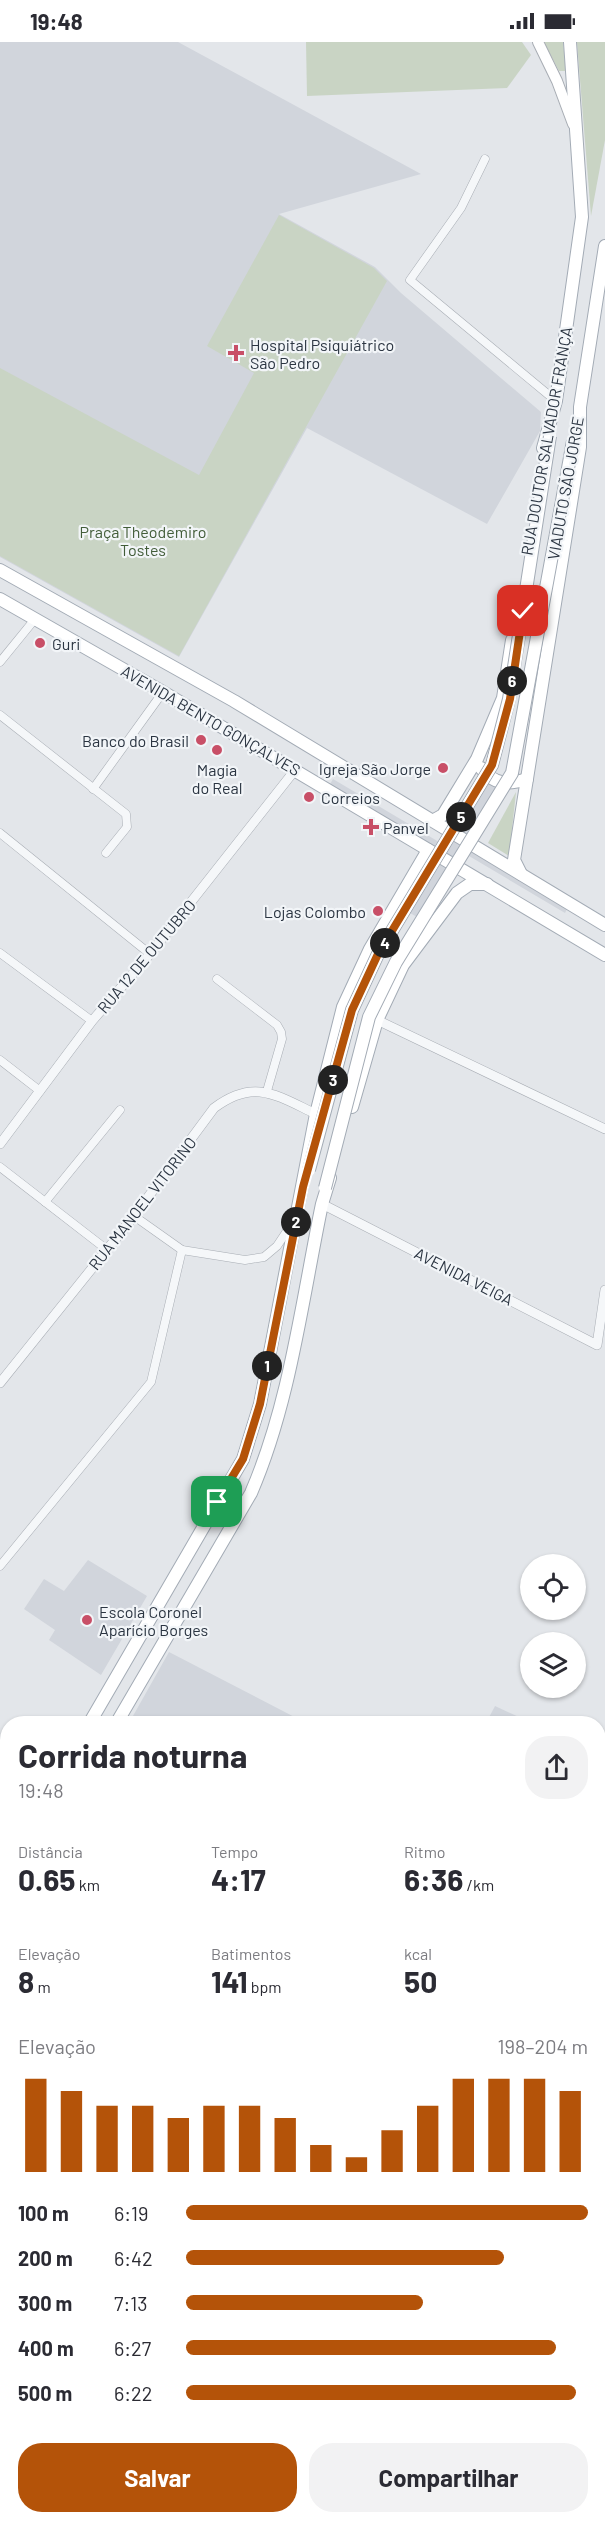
<!DOCTYPE html>
<html lang="pt">
<head>
<meta charset="utf-8">
<style>
  body { margin:0; font-family:Barlow,sans-serif; background:#f2f2f3; color:#2b2b33; height:100vh; display:flex; flex-direction:column; font-size:22px; white-space:nowrap }
  * { box-sizing:border-box; margin:0 }
  p { font-size:20px; color:#7c7c81 }
  .icon { flex:none; width:33px; height:33px; fill:none; stroke:currentColor; stroke-width:2; stroke-linecap:round; stroke-linejoin:round }
  .map { position:relative; flex:1; overflow:hidden }
  .details { position:absolute; left:0px; top:1674px; width:606px; height:808px; display:flex; flex-direction:column; background:#fff; border-radius:24px 24px 0 0; box-shadow:0 2px 4px #0004 }
  .details>* { flex:none }
  .fabs { position:absolute; left:520px; top:1512px; display:grid; gap:12px }
  .fabs a { display:grid; place-items:center; width:66px; height:66px; border-radius:50%; background:#fff; box-shadow:0 2px 4px #0004; font-size:30px }
  .pin { position:absolute; display:grid; place-items:center; width:51px; height:51px; color:#fff; margin:-26px; border-radius:12px; box-shadow:0 3px 9px #0006 }
  .km { position:absolute; width:30px; height:30px; margin:-15px; border-radius:50%; background:#222; color:#fff; font-size:16px; line-height:30px; text-align:center }
  .round { display:grid; place-items:center; flex:none; width:63px; height:63px; border-radius:24px; background:#f2f2f3 }
  .summary { display:flex; align-items:center; justify-content:space-between; height:102px; padding:0 18px }
  h1 { font-size:33px; font-weight:700; line-height:45px }
  .figures { display:grid; grid-template-columns:repeat(3,1fr); gap:9px; height:102px; padding:6px 18px }
  .figures div { display:grid; align-content:center }
  .figures b { font-size:30px; font-weight:700 }
  .figures small { font-size:16px; font-weight:400 }
  .figures p { font-size:16px }
  .chart { height:168px; padding:12px 18px }
  .chart p { display:flex; justify-content:space-between }
  .chart svg { width:100%; height:108px; margin-top:6px; stroke:#b45309; stroke-width:6 }
  .button { display:flex; gap:12px; margin-top:auto; padding:12px 18px }
  .button a { flex:1; height:69px; border-radius:24px; background:#b45309; color:#fff; font-size:24px; font-weight:700; line-height:69px; text-align:center }
  .button a+a { background:#f2f2f3; color:#2b2b33 }
  ul { padding:0 18px; list-style:none; font-size:20px }
  li { display:grid; grid-template-columns:96px 72px 1fr; align-items:center; height:45px }
  li i { height:15px; border-radius:8px; background:#b45309 }
  .status { display:flex; justify-content:space-between; align-items:center; height:42px; padding:0 30px; background:#fff; direction:ltr }
  .status svg { height:16px; fill:currentColor }
  .map>svg:first-child { display:block }
  .built { fill:#d1d5dc }
  .green { fill:#c9d4c4 }
  .lines { fill:none; stroke-linecap:round; stroke-linejoin:round }
  .stream { stroke:#a0b5c8; stroke-width:3 }
  .minor-casing { stroke:#a8adb4; stroke-width:9 }
  .tertiary-casing { stroke:#a8adb4; stroke-width:10 }
  .secondary-casing { stroke:#a8adb4; stroke-width:12 }
  .primary-casing { stroke:#a3abb5; stroke-width:14 }
  .minor { stroke:#f5f7f9; stroke-width:8 }
  .tertiary { stroke:#f5f7f9; stroke-width:9 }
  .secondary { stroke:#fff; stroke-width:10 }
  .primary { stroke:#fff; stroke-width:12 }
  .primary-bridge-casing { stroke:#a3abb5; stroke-width:14; stroke-linecap:butt }
  .primary-bridge { stroke:#fff; stroke-width:12 }
  .route-casing { stroke:#fff; stroke-width:12 }
  .route { stroke:#b45309; stroke-width:8 }
  .poi-dot { fill:#c84f67; stroke:#f2f5f8; stroke-width:2 }
  .labels { text-anchor:middle; dominant-baseline:central; stroke-width:4.5; stroke-linejoin:round; paint-order:stroke }
  .poi-label { font-size:16px; fill:#2b3542; stroke:#f2f5f8; text-anchor:start }
  .street-label { font-size:16px; fill:#2b3542; stroke:#f2f5f8 }
  .park-label { font-size:16px; fill:#425d39; stroke:#f2f5f8 }
</style>
</head>
<body>
<div class="status"><b>19:48</b><svg viewBox="0 0 49 12"><path d="M0 12V9h3v3zM5 12V6h3v6zM10 12V3h3v9zM15 12V0h3v12zM26 1h20v11H26zM47 4h2v5h-2z"/></svg></div>
<div class="map">
<svg width="605" height="2482" viewBox="0 0 605 2482">
  <rect width="100%" height="100%" fill="#e3e6ea"/>
  <!-- built -->
  <g class="built">
    <path d="M0,0H178L421,132L279,172L375,225L401,251L541,370L540,389L487,482L307,386L179,615L0,515Z"/>
    <path d="M483,729L510,745L472,808L568,865L565,871L469,814L426,880L401,866L437,808L329,744L333,737L439,800Z"/>
    <path d="M88,1518L147,1554L101,1633L49,1598L55,1588L24,1567L44,1537L64,1549Z"/>
    <path d="M169,1610L306,1681H307H129Z"/>
    <path d="M495,1664L532,1681H486Z"/>
    <path d="M7,1902V2295L0,2290V1916Z"/>
  </g>
  <!-- green -->
  <g class="green">
    <path d="M306,0H522L531,13L507,46L307,54Z"/>
    <path d="M544,0H563L566,29H559Z"/>
    <path d="M577,0H605V98L591,174Z"/>
    <path d="M279,173L374,226L387,239L179,614L0,514V326L199,433L254,331L207,304Z"/>
    <path d="M516,750L509,814L488,801Z"/>
    <path d="M599,1844L605,1848V1928L599,1925Z"/>
    <path d="M0,2024L7,2028V2141L0,2137Z"/>
  </g>
  <g class="lines">
    <!-- stream -->
    <path class="stream" d="M356,2475L389,2482"/>
    <!-- minor casing -->
    <g class="minor-casing">
      <g id="minor">
        <path d="M485,117L461,166L410,238L556,359"/>
        <path d="M0,620L35,577"/>
        <path d="M0,673L126,772L127,785L106,811"/>
        <path d="M93,747L163,650"/>
        <path d="M0,791L150,912"/>
        <path d="M0,911L92,979"/>
        <path d="M217,937L277,983L281,990L282,997L267,1049"/>
        <path d="M0,1018L40,1049"/>
        <path d="M0,1125L106,1207"/>
        <path d="M45,1160L120,1068"/>
        <path d="M134,1174L182,1208L245,1218L264,1215L277,1204L293,1180"/>
        <path d="M0,1524L151,1340L182,1208"/>
        <path d="M598,1812L605,1817"/>
        <path d="M598,2189L605,2180"/>
        <path d="M0,2380L8,2379"/>
        <path d="M598,2403L605,2406"/>
        <path d="M598,2459L605,2462"/>
        <path d="M234,2475L236,2482"/>
        <path d="M527,2477L537,2482"/>
      </g>
    </g>
    <!-- tertiary casing -->
    <g class="tertiary-casing">
      <g id="tertiary">
        <path d="M377,978L605,1087"/>
        <path d="M0,1102L92,979L150,912L295,728"/>
        <path d="M322,1162L597,1303L605,1248"/>
        <path d="M0,1341L134,1174L214,1066C254,1036 276,1053 316,1072"/>
        <path d="M598,1714L605,1700"/>
        <path d="M0,1775L8,1779"/>
        <path d="M598,1966L605,1970"/>
        <path d="M486,2475L499,2482"/>
        <path d="M48,2482L80,2475"/>
      </g>
    </g>
    <!-- secondary casing -->
    <g class="secondary-casing">
      <path id="secondary" d="M538,0L557,39L573,82"/>
    </g>
    <!-- primary casing -->
    <g class="primary-casing">
      <g id="primary">
        <path d="M543,406L556,359L582,175L570,0"/>
        <path d="M0,528L234,659L605,883"/>
        <path d="M0,557L163,650L605,913"/>
        <path d="M481,726C494,743 508,743 527,737"/>
        <path d="M434,778L443,773L477,717L503,656L512,598"/>
        <path d="M521,832L514,818L580,405V365L605,204"/>
        <path d="M352,1065L377,978L403,923L457,851L470,842H487"/>
        <path d="M89,1682L243,1417L260,1362L316,1072L343,965L370,907L428,808"/>
        <path d="M116,1682L251,1451C290,1361 302,1258 322,1162L330,1136"/>
        <path d="M0,1834L8,1821"/>
        <path d="M0,1887L8,1874"/>
      </g>
    </g>
    <!-- minor -->
    <use href="#minor" class="minor"/>
    <!-- tertiary -->
    <use href="#tertiary" class="tertiary"/>
    <!-- secondary -->
    <use href="#secondary" class="secondary"/>
    <!-- primary -->
    <use href="#primary" class="primary"/>
    <!-- primary-bridge casing -->
    <g class="primary-bridge-casing">
      <g id="primary-bridge">
        <path d="M309,1128L352,968L378,912L492,723L509,657L550,394"/>
        <path d="M325,1146L369,975L396,920L512,731L573,399"/>
      </g>
    </g>
    <!-- primary-bridge -->
    <use href="#primary-bridge" class="primary-bridge"/>
  </g>
  <g class="lines">
    <!-- route casing -->
    <g class="route-casing">
      <path id="route" d="M217,1460L243,1417L260,1362L303,1145L352,968L378,912L492,723L510,657L523,569"/>
    </g>
    <!-- route -->
    <use href="#route" class="route"/>
  </g>
  <!-- markers -->
  <g class="poi-dot">
    <path d="M233 302h6v6h6v6h-6v6h-6v-6h-6v-6h6z"/>
    <circle cx="40" cy="601" r="6"/>
    <circle cx="201" cy="698" r="6"/>
    <circle cx="217" cy="708" r="6"/>
    <circle cx="443" cy="726" r="6"/>
    <circle cx="309" cy="755" r="6"/>
    <path d="M368 776h6v6h6v6h-6v6h-6v-6h-6v-6h6z"/>
    <circle cx="378" cy="869" r="6"/>
    <circle cx="87" cy="1578" r="6"/>
  </g>
  <g class="labels">
    <!-- poi labels -->
    <g class="poi-label">
      <text x="250" y="302">Hospital Psiquiátrico<tspan x="250" dy="18">São Pedro</tspan></text>
      <text x="52" y="601">Guri</text>
      <text x="189" y="698" text-anchor="end">Banco do Brasil</text>
      <text x="431" y="726" text-anchor="end">Igreja São Jorge</text>
      <text x="217" y="727" text-anchor="middle">Magia<tspan x="217" dy="18">do Real</tspan></text>
      <text x="321" y="755">Correios</text>
      <text x="383" y="785">Panvel</text>
      <text x="366" y="869" text-anchor="end">Lojas Colombo</text>
      <text x="99" y="1569">Escola Coronel<tspan x="99" dy="18">Aparício Borges</tspan></text>
    </g>
    <!-- street labels -->
    <g class="street-label">
      <text transform="translate(546 399) rotate(-80)">RUA DOUTOR SALVADOR FRANÇA</text>
      <text transform="translate(565 446) rotate(-80)">VIADUTO SÃO JORGE</text>
      <text transform="translate(211 678) rotate(30)">AVENIDA BENTO GONÇALVES</text>
      <text transform="translate(146 914) rotate(-50)">RUA 12 DE OUTUBRO</text>
      <text transform="translate(142 1161) rotate(-52)">RUA MANOEL VITORINO</text>
      <text transform="translate(464 1234) rotate(27)">AVENIDA VEIGA</text>
    </g>
    <!-- park labels -->
    <g class="park-label">
      <text x="143" y="489">Praça Theodemiro<tspan x="143" dy="18">Tostes</tspan></text>
    </g>
  </g>
</svg>
<div class="fabs">
<a><svg class="icon" aria-label="locate" viewBox="0 0 24 24"><circle cx="12" cy="12" r="6"/><path d="M12 2v4M12 18v4M2 12h4M18 12h4"/></svg></a>
<a><svg class="icon" aria-label="layers" viewBox="0 0 24 24"><path d="M12 4l9 5-9 5-9-5zM3 14l9 5 9-5"/></svg></a>
</div>
<div class="pin" style="left:217px;top:1460px;background:#1e9e55"><svg class="icon" aria-label="arrive" viewBox="0 0 24 24"><path d="M6 21V4h12l-3 4 3 4H6"/></svg></div>
<div class="pin" style="left:523px;top:569px;background:#d93025"><svg class="icon" aria-label="check" viewBox="0 0 24 24"><path d="M5 12l5 5 9-10"/></svg></div>
<b class="km" style="left:267px;top:1324px">1</b>
<b class="km" style="left:296px;top:1180px">2</b>
<b class="km" style="left:333px;top:1038px">3</b>
<b class="km" style="left:385px;top:901px">4</b>
<b class="km" style="left:461px;top:775px">5</b>
<b class="km" style="left:512px;top:639px">6</b>
<section class="details">
<div class="summary"><div><h1>Corrida noturna</h1><p>19:48</p></div><a class="round"><svg class="icon" aria-label="share" viewBox="0 0 24 24"><path d="M12 15V3M7 8l5-5 5 5M5 13v7h14v-7"/></svg></a></div>
<div class="figures">
<div><p>Distância</p><b>0.65<small> km</small></b></div>
<div><p>Tempo</p><b>4:17</b></div>
<div><p>Ritmo</p><b>6:36<small> /km</small></b></div>
</div>
<div class="figures">
<div><p>Elevação</p><b>8<small> m</small></b></div>
<div><p>Batimentos</p><b>141<small> bpm</small></b></div>
<div><p>kcal</p><b>50</b></div>
</div>
<div class="chart"><p><span>Elevação</span>198–204 m</p>
<svg viewBox="0 0 160 44" preserveAspectRatio="none"><path d="M5 44V6M15 44V11M25 44V17M35 44V17M45 44V22M55 44V17M65 44V17M75 44V22M85 44V33M95 44V38M105 44V27M115 44V17M125 44V6M135 44V6M145 44V6M155 44V11"/></svg>
</div>
<ul>
<li><b>100 m</b>6:19<i style="width:100%"></i></li>
<li><b>200 m</b>6:42<i style="width:79%"></i></li>
<li><b>300 m</b>7:13<i style="width:59%"></i></li>
<li><b>400 m</b>6:27<i style="width:92%"></i></li>
<li><b>500 m</b>6:22<i style="width:97%"></i></li>
</ul>
<div class="button"><a>Salvar</a><a>Compartilhar</a></div>
</section>
</div>
</body>
</html>
